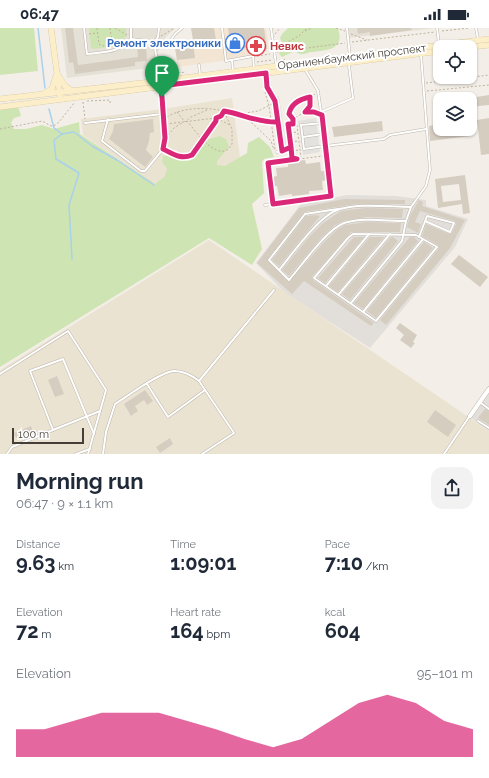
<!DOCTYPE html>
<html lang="en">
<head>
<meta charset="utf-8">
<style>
  body { margin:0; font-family:Raleway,sans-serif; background:#f2f2f3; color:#1f2937; height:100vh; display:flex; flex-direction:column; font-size:15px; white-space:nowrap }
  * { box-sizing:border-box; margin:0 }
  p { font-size:13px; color:#747a83 }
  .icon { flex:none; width:22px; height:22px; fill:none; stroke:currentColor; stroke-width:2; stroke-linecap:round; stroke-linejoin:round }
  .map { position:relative; height:426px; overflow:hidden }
  .side { display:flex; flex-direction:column; background:#fff; flex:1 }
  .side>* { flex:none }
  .controls { position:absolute; left:433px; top:12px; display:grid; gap:8px }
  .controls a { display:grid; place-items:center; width:44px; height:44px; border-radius:8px; background:#fff; box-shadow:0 1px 3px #0004; font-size:20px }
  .scale { position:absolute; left:12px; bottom:10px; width:72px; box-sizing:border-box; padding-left:4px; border:2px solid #453f37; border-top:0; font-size:11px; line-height:14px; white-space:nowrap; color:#453f37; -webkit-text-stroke:3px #fff; paint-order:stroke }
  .pin { position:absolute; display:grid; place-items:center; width:34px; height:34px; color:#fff; margin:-41px -17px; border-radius:50% 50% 50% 0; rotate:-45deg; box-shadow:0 0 4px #0007 }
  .pin .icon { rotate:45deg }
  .round { display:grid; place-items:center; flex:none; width:42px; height:42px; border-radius:12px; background:#f2f2f3 }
  .overview { display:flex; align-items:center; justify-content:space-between; height:68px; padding:0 16px }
  h1 { font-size:22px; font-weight:700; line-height:30px }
  .metrics { display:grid; grid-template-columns:repeat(3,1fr); gap:6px; height:68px; padding:4px 16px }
  .metrics div { display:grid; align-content:center }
  .metrics b { font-size:20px; font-weight:700 }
  .metrics small { font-size:11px; font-weight:400 }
  .metrics p { font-size:11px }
  .chart { height:112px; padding:8px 16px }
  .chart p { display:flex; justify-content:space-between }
  .chart svg { width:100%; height:72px; margin-top:4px; fill:#db2777; opacity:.7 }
  .status { display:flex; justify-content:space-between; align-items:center; height:28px; padding:0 20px; background:#fff; direction:ltr }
  .status svg { height:11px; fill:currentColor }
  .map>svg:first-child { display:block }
  .residential { fill:#e6e1d6 }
  .commercial { fill:#f3e5d4 }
  .industrial { fill:#e2ded9 }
  .education { fill:#ebe3d2 }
  .green { fill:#cfe4b3 }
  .parking { fill:#e4e2df }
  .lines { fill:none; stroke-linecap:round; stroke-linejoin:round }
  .stream { stroke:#a8d1ec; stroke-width:1.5 }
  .building { fill:#d6cdc1; fill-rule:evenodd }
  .lane-casing { stroke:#bdb6ab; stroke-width:3 }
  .street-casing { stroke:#bdb6ab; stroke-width:5 }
  .secondary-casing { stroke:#d0c09a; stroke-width:6 }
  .path { stroke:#beb29d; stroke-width:1; stroke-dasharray:2 2; stroke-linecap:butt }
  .lane { stroke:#fff; stroke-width:2 }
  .street { stroke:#fff; stroke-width:4 }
  .secondary { stroke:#fbeec9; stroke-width:5.5 }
  .route-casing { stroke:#fff; stroke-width:8 }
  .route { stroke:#db2777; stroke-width:5 }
  .labels { text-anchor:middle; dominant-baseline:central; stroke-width:4; stroke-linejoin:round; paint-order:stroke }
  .shop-label { font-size:11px; font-weight:bold; fill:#366cbe; stroke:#fff; text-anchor:end }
  .health-label { font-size:11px; font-weight:bold; fill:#be3a42; stroke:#fff; text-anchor:start }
  .street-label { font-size:11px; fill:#453f37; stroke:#fff }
</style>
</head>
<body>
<div class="status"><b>06:47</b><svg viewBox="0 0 49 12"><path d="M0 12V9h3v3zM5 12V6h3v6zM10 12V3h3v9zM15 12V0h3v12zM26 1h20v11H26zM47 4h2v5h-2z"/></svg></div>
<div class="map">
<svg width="489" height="426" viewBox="0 0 489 426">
  <rect width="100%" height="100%" fill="#f3efe8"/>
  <!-- residential -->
  <g class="residential">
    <path d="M61,0H175L166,9L149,40L67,50Z"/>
    <path d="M346,0H436L348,10Z"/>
  </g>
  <!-- commercial -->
  <path class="commercial" d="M191,0H266L269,21L257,23V28L178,39L174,14L193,12Z"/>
  <!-- industrial -->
  <g class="industrial">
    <path d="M347,167L396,168L426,172V178L468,191L455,219L370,320L284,264L256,235L300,177Z"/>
    <path d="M489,365V403L471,390Z"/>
  </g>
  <!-- education -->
  <g class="education">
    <path d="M232,70L241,137L154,156L83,107L81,91L162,81Z"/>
    <path d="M209,212L489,403V426H0V342Z"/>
  </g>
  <!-- green -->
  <g class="green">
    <path d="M0,0H34L38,43L0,47Z"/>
    <path d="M89,0H126V9L118,18L93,21L91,20Z"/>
    <path d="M288,0H338C345,22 328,22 312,24C305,25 301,29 295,23L282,29L279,26L283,17L280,10L282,6Z"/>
    <path d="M16,79L19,81L21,88L14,90L11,95L14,101H26L42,97L54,101L79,94L80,106L155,156L165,148L167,141L162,134L163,128L170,127L178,132L187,129L199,123L206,112L220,108L226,111L229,119L217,133V137L225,138L247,125L248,115L259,109L270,119L274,129L264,131L262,134L264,165L252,176L262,221L252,237L209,210L0,339V82Z"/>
  </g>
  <!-- parking -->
  <g class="parking">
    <path d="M279,68L287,124L280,125L271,69Z"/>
    <path d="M316,90L320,124L303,127L298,93Z"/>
  </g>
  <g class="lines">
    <!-- stream -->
    <g class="stream">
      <path d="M38,0L45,60"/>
      <path d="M49,81L54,100L62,106"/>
      <path d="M72,231L69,177L79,145L56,131L54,112L62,106L74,104L92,118L117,132L154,157"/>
    </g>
  </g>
  <!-- building -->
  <g class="building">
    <path d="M65,0H73L78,37L138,29L137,18H146L147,33L135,34V38L75,46L73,34L69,35Z"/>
    <path d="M191,0H214L216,12L193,15L195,30L177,32L174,14L193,12Z"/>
    <path d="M228,0H264L267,21L255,23V19L231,22Z"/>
    <path d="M357,0H411L412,2L370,8V4L358,6Z"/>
    <path d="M489,67V77L470,79V70Z"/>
    <path d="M489,90V126L481,127L477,92Z"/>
    <path d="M153,91L154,104L150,105L149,113L146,122L153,129L145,139L109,111L113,103L114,96Z"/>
    <path d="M382,93L383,103L334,109L332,99Z"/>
    <path d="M440,96V101H469L470,108L430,113L429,98Z"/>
    <path d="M305,132L306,136L320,134L321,143H325L326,152L322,153L323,162L309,163V166L292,168V166L279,168L277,158H274L272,149L277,148L276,140L288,139V134Z"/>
    <path d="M465,147L470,185L463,186L462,176L438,180L435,151ZM459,156L461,172L443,174L441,158Z"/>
    <path d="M344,171L405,172V176H357L304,184L267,232L289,254L324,214L338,201L345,197L367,194L401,195L400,204H351L312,249L313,252L374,295L371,298L304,253L292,266L257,235L299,180Z"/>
    <path d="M419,172L423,174L422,178L465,192L450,220L386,297L380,292L439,220L438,217L422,208L426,196L450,206L452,205L456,196L455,193L420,183L415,194L421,196L418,205L407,199L410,188Z"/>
    <path d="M366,180L403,181L402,190L367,189L343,193L335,197L321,210L289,248L282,242L309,209L322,196L341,183Z"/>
    <path d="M316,187L320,188L279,238L272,232L306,188Z"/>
    <path d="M354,209H364L325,255L318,250Z"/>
    <path d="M370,209H384L338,264L329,258Z"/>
    <path d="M391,209H393L398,213L350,272L342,266Z"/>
    <path d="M410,209H414L418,213L363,281L354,275Z"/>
    <path d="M424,214L433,220L376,290L367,283Z"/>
    <path d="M459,227L488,249L480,259L451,236Z"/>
    <path d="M400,295L417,307L413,314L415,315L411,320L400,312L404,307L396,300Z"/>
    <path d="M57,348L64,366L55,369L48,352Z"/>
    <path d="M145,362L153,373L147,377L144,372L135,378L138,383L131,388L124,376Z"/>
    <path d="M485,381L489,383V397L478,390Z"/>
    <path d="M435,382L456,397L448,409L427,394Z"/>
    <path d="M31,398L33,404L16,410L14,405Z"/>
    <path d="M170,410L173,416L160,425L156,419Z"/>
  </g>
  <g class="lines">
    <!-- lane casing -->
    <g class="lane-casing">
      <g id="lane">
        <path d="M84,0L87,26C107,23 116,26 131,11V0"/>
        <path d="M222,0L226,33L253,28L254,40"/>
        <path d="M271,0L276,36"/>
        <path d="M347,0L350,29"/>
        <path d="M437,0L439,16"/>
        <path d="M476,0L478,11"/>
        <path d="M132,11L154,14L160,52"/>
        <path d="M154,14L158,9L159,0"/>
        <path d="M154,17L169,15L175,6L182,0"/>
        <path d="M232,32L233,43"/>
        <path d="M350,35L349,38L353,70L321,84L325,118L384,111L390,107L426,101"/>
        <path d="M199,37L200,46"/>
        <path d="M305,41L318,63L321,84"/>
        <path d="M266,46L267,59L275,73L283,123L277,124"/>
        <path d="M108,91L102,113L141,143H145L163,121L165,114L161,60"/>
        <path d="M85,95L162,86"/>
        <path d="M303,109L323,106"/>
        <path d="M265,177L331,168L325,118L304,121L301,97L323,95"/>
        <path d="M338,181L305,186L269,232L289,252C303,236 326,202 344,195C363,189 387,193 406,193"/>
        <path d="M353,206L416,207L437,219L376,293L314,250L348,210Z"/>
        <path d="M419,209L427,188L454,195L450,204L425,193"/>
        <path d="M279,242C293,225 320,186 340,181C362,175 388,179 411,179"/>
        <path d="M326,258L369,206"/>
        <path d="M339,266L390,206"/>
        <path d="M351,275L402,213L406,193L411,179L426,158L430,142L421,27"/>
        <path d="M363,284L423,211"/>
        <path d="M0,346L68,303L106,362L88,426"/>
        <path d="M199,353L274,262"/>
        <path d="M147,356L168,389L205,362"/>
        <path d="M481,375L489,381"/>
        <path d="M478,393L489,400"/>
        <path d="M94,406L63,331L30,343L53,402L100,383"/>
        <path d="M7,426L12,419L53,402"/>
        <path d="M76,426L90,421"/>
        <path d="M103,426L106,404L115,376C129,367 157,346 173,343C182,342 193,348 199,353L234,405L202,426"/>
        <path d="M444,426L469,389"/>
      </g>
    </g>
    <!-- street casing -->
    <g class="street-casing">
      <path id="street" d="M470,388L489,361"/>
    </g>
    <!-- secondary casing -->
    <g class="secondary-casing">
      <g id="secondary">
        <path d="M51,0L60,68"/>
        <path d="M470,19L489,17"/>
        <path d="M58,47L65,58L72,63"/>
        <path d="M45,65L52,61L56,48"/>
        <path d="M0,71L160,53L489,11"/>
        <path d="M0,79L440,23"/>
      </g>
    </g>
    <!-- path -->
    <g class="path">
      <path d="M97,0L99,16L104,18L114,11L111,8L110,0"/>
      <path d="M115,0L127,7"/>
      <path d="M336,0L345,3"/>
      <path d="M305,3L312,0"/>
      <path d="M442,3L469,0"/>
      <path d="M89,6L97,5"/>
      <path d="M275,6L280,0"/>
      <path d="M351,6L367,12"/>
      <path d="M161,8L175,0"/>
      <path d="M114,11L120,15"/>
      <path d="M352,14L435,4"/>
      <path d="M278,19L299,8L307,0"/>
      <path d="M277,24L345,15"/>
      <path d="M257,28L270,26"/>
      <path d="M279,32L287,31"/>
      <path d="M257,34L272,32"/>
      <path d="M162,47L186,44"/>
      <path d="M426,55L489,47"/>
      <path d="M427,63L489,57"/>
      <path d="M265,64L269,78L275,122"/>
      <path d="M315,66C306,73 292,71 289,85L293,91L303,85H318"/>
      <path d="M87,73L110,72V76"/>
      <path d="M83,74L85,91"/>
      <path d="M177,84L185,94L191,89L207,82"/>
      <path d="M306,84L310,77V70"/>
      <path d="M240,86L258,83L272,76"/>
      <path d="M243,88L275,95"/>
      <path d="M167,89C183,79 206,79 224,83L232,101V116C220,138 196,104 188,94"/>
      <path d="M166,96L216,90L221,88L224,83L240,86L253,96L271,113L274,122"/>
      <path d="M297,98L296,95L288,97L292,130L301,129L297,98"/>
      <path d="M0,101L42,93L51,98H54L59,94L74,75"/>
      <path d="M290,105L297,104"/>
      <path d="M168,107L174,100L182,95"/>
      <path d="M291,114L298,113"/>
      <path d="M167,123C173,126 181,131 188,129C197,127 210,101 215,93L216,90L230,97"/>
      <path d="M292,123L299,122"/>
      <path d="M272,172L268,135L323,128"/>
    </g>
    <!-- lane -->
    <use href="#lane" class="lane"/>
    <!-- street -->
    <use href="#street" class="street"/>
    <!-- secondary -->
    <use href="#secondary" class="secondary"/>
  </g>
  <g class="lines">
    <!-- route casing -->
    <g class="route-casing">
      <path id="route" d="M162,69L165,110L163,121C173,126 181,132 192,127L216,93V90L221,88L224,83C242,86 259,95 278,94L282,123L291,119L292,130L297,131L268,135L273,176L331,168L322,87L314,84H305L310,78V69C300,71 291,75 289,86L293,91V96H288L291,119L282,123L275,73L267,59L266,45L160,58L162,69"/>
    </g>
    <!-- route -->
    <use href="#route" class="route"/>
  </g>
  <!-- icons -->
  <defs>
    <g id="shop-ring" transform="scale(1)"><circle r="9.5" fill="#fff" stroke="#3f7fe0" stroke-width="1.5"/><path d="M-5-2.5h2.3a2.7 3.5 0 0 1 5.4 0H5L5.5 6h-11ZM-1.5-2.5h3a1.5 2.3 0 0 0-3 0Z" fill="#3f7fe0"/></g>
    <g id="pharmacy-ring" transform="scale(1)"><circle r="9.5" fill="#fff" stroke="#e0444e" stroke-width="1.5"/><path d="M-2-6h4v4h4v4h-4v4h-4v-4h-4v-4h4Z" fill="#e0444e"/></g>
  </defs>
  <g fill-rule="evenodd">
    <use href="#shop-ring" x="235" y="15"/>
    <use href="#pharmacy-ring" x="256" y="18"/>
  </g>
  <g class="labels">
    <!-- shop labels -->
    <g class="shop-label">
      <text x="221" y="15">Ремонт электроники</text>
    </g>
    <!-- health labels -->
    <g class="health-label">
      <text x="270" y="18">Невис</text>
    </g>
    <!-- street labels -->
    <g class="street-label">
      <text transform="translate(352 29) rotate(-7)">Ораниенбаумский проспект</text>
    </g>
  </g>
</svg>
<div class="controls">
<a><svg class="icon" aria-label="locate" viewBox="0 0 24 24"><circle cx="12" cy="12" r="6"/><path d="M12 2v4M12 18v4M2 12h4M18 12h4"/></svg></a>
<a><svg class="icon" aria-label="layers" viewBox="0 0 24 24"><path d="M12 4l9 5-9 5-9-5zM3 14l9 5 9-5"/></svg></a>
</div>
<div class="scale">100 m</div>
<div class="pin" style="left:162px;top:69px;background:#1e9e55"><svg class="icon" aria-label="arrive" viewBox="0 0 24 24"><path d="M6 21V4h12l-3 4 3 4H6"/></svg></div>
</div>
<section class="side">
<div class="overview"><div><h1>Morning run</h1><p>06:47 · 9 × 1.1 km</p></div><a class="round"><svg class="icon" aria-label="share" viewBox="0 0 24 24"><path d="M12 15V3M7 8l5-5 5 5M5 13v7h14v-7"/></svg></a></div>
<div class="metrics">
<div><p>Distance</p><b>9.63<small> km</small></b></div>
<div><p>Time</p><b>1:09:01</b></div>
<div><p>Pace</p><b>7:10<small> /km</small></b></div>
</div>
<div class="metrics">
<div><p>Elevation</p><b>72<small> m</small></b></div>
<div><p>Heart rate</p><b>164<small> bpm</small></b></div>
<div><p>kcal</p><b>604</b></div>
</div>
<div class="chart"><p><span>Elevation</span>95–101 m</p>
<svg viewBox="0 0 160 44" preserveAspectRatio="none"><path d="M0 44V27L10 27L20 22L30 17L40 17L50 17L60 22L70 27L80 33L90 38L100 33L110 22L120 11L130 6L140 11L150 22L160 27V44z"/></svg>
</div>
</section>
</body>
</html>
